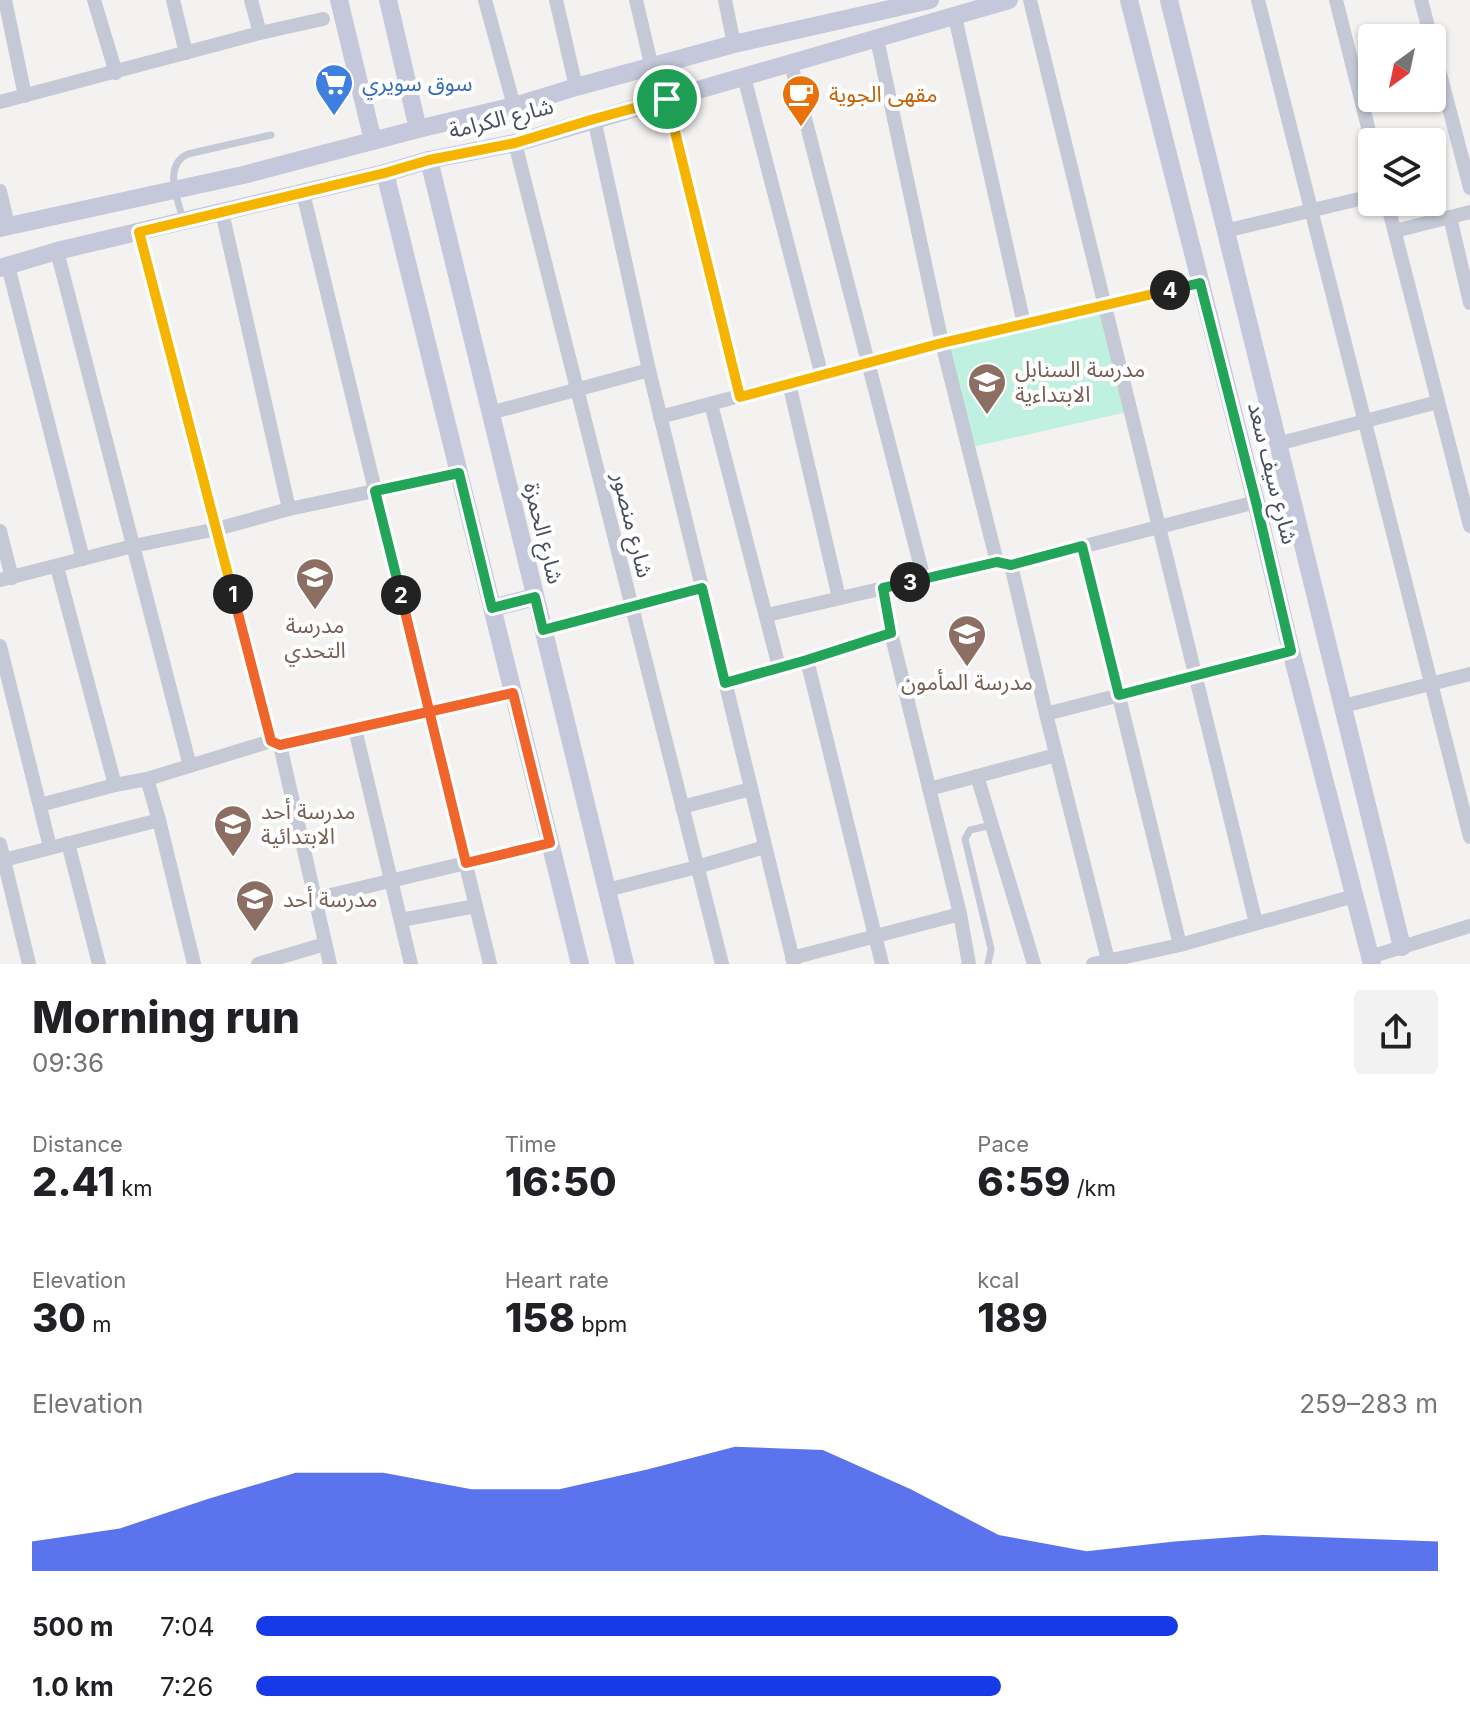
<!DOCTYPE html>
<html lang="en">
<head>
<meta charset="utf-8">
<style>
  body { margin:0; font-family:Inter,"Noto Sans Arabic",sans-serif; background:#f2f2f2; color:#202124; height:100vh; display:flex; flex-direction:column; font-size:30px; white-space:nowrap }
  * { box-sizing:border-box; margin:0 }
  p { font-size:26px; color:#757577 }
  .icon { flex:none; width:44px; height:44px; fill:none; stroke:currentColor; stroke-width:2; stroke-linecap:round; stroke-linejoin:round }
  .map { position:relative; height:964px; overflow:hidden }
  .sheet { display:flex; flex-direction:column; background:#fff; flex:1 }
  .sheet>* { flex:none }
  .needle { width:52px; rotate:213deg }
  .controls { position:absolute; left:1358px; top:24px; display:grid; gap:16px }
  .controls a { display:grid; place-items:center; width:88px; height:88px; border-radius:8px; background:#fff; box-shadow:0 2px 6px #0004; font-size:40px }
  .pin { position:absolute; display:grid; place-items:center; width:68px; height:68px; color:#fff; margin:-34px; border:4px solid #fff; border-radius:50%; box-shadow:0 2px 8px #0007 }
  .km { position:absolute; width:40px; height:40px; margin:-20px; border-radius:50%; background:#222; color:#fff; font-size:22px; line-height:40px; text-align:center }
  .round { display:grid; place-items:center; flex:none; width:84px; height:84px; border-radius:8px; background:#f2f2f2 }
  .headline { display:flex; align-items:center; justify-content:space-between; height:136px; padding:0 32px }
  h1 { font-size:44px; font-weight:800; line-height:60px }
  .metrics { display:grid; grid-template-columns:repeat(3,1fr); gap:12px; height:136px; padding:8px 32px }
  .metrics div { display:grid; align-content:center }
  .metrics b { font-size:40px; font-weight:800 }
  .metrics small { font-size:22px; font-weight:400 }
  .metrics p { font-size:22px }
  .chart { height:224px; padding:16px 32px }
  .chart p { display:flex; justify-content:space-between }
  .chart svg { width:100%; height:144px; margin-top:8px; fill:#163ae8; opacity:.7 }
  ul { padding:0 32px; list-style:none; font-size:26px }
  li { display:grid; grid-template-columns:128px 96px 1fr; align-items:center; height:60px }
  li i { height:20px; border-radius:10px; background:#163ae8 }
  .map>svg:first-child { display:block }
  .green { fill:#c0f1e0 }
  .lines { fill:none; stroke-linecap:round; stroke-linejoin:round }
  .lane { stroke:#c5c9d6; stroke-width:7 }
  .street { stroke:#c5c9d6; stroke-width:14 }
  .secondary { stroke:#c4c8da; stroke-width:18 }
  .split-1-casing { stroke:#fff; stroke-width:16 }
  .split-2-casing { stroke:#fff; stroke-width:16 }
  .split-3-casing { stroke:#fff; stroke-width:16 }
  .split-4-casing { stroke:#fff; stroke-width:16 }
  .split-5-casing { stroke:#fff; stroke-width:16 }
  .split-1 { stroke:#f5b400; stroke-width:10 }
  .split-2 { stroke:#f0652b; stroke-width:10 }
  .split-3 { stroke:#22a559; stroke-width:10 }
  .split-4 { stroke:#22a559; stroke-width:10 }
  .split-5 { stroke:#f5b400; stroke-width:10 }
  .labels { text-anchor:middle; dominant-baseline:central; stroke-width:8; stroke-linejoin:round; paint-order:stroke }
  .shop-label { font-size:22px; fill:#366cbe; stroke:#fff; text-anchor:start }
  .food-label { font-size:22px; fill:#c56008; stroke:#fff; text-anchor:start }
  .street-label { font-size:22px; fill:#484e5f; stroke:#fff }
  .education-label { font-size:22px; fill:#785e54; stroke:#fff; text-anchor:start }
</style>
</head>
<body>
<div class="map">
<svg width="1470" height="964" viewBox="0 0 1470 964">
  <rect width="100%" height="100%" fill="#f3f2f1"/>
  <!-- green -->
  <path class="green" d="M1104,306L1127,412L968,448L942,343Z"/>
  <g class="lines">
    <!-- lane -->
    <g class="lane">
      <path d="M183,219C177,198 163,165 188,154L271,135"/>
      <path d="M988,964L991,949L965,839L970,830L992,825"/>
    </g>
    <!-- street -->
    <g class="street">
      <path d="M5,0L25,96"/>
      <path d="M94,0L116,73"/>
      <path d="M173,0L186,53"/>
      <path d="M251,0L260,33"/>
      <path d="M485,0L514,106"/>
      <path d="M556,0L576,87"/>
      <path d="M636,0L652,68"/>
      <path d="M725,0L734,44"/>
      <path d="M1030,0L1256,923"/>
      <path d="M1258,0L1470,837"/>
      <path d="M1336,0L1372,143"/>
      <path d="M1421,0L1431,38"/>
      <path d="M955,17L1024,324"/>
      <path d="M877,39L942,343L997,562"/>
      <path d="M1432,43L1470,188"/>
      <path d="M791,64L924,579"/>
      <path d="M744,77L822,376"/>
      <path d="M667,99L740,397"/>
      <path d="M0,102L260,33L323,19"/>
      <path d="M594,119L649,370L794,964"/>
      <path d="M515,143L722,964"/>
      <path d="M0,191L8,225"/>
      <path d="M303,193L490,964"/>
      <path d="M1387,202L1470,526"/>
      <path d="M222,212L289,509"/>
      <path d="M1450,217L1470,303"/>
      <path d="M1225,231L1372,196"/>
      <path d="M1395,231L1470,212"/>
      <path d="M139,232L271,741"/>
      <path d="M57,251L190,766"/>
      <path d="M8,266L83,559"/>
      <path d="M789,383L839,598"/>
      <path d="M711,404L779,667"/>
      <path d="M490,413L649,370"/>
      <path d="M660,417L789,383L822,376L942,343L1200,283"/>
      <path d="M1277,444L1438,402"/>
      <path d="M0,531L12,578"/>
      <path d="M1082,546L1180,945"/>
      <path d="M1011,565L1046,714L1109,964"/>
      <path d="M57,567L115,785"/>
      <path d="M0,580L133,546L217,529L289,509L459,473"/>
      <path d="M883,588L891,633L960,914L969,964"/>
      <path d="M767,615L997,562L1011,565L1256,502"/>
      <path d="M543,630L632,608L702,588"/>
      <path d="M0,646L50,847"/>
      <path d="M807,660L882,964"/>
      <path d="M725,683L807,660L891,633"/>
      <path d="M1343,706L1470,674"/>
      <path d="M1046,714L1291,651"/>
      <path d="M355,729L411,964"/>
      <path d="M280,745L330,964"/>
      <path d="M977,776L1034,964"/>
      <path d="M147,779L159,820L194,964"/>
      <path d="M929,789L1056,755"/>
      <path d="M40,805L115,785L147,779L271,741L280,745L513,693"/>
      <path d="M682,807L751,789"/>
      <path d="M68,843L99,964"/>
      <path d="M0,844L29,964"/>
      <path d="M4,860L159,820"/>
      <path d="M607,890L697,867L765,847"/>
      <path d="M314,899L550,843"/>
      <path d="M401,920L476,906"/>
      <path d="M1370,957L1470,926"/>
      <path d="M792,958L960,914"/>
      <path d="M258,964L325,944"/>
      <path d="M1093,964L1180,945L1354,896"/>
    </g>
    <!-- secondary -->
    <g class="secondary">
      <path d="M339,0L373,141"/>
      <path d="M388,0L418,129"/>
      <path d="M1129,0L1256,502L1291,651L1372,964"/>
      <path d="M1169,0L1402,947"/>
      <path d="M429,160L625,964"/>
      <path d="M385,173L580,964"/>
      <path d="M0,228L243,175L418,129L514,106L576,87L734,44L930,0"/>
      <path d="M0,268L57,251L385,173L429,160L515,143L1009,0"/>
      <path d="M492,608L535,597"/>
    </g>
  </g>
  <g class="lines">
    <!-- split-1 casing -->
    <g class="split-1-casing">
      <path id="split-1" d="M233,594L139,232L385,173L429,160L515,143L594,119L667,99"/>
    </g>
    <!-- split-2 casing -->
    <g class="split-2-casing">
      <path id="split-2" d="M233,594L271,741L280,745L513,693L550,843L466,863L401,595"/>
    </g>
    <!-- split-3 casing -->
    <g class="split-3-casing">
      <path id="split-3" d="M401,595L375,491L459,473L492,608L535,597L543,630L702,588L725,683L807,660L891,633L883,588L910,582"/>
    </g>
    <!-- split-4 casing -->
    <g class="split-4-casing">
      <path id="split-4" d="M910,582L997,562L1011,565L1082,546L1119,695L1291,651L1256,502L1200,283L1170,290"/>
    </g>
    <!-- split-5 casing -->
    <g class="split-5-casing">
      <path id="split-5" d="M667,99L740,397L942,343L1170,290"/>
    </g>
    <!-- split-1 -->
    <use href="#split-1" class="split-1"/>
    <!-- split-2 -->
    <use href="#split-2" class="split-2"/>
    <!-- split-3 -->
    <use href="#split-3" class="split-3"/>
    <!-- split-4 -->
    <use href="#split-4" class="split-4"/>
    <!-- split-5 -->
    <use href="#split-5" class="split-5"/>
  </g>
  <!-- icons -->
  <defs>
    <g id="supermarket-pin" transform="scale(2)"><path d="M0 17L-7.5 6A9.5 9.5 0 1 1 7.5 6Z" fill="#3f7fe0" stroke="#fff"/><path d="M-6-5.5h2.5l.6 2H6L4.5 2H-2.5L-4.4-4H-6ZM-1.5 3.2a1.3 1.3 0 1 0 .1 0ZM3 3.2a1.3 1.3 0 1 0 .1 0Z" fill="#fff"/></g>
    <g id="cafe-pin" transform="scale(2)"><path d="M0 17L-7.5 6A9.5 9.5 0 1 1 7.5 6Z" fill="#e8710a" stroke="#fff"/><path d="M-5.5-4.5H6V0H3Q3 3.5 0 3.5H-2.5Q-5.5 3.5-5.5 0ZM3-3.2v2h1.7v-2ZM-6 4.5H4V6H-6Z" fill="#fff"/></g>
    <g id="school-pin" transform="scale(2)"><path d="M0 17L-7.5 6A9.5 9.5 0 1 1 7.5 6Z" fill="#8d6e63" stroke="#fff"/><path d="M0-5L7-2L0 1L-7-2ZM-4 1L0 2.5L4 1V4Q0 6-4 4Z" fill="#fff"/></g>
  </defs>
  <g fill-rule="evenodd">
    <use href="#supermarket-pin" x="334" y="83"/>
    <use href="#cafe-pin" x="801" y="94"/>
    <use href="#school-pin" x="987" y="382"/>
    <use href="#school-pin" x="315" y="577"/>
    <use href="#school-pin" x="967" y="634"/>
    <use href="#school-pin" x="233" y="824"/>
    <use href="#school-pin" x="255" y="899"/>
  </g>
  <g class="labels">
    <!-- shop labels -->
    <g class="shop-label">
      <text x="362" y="83">سوق سويري</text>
    </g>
    <!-- food labels -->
    <g class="food-label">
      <text x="829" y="94">مقهى الجوية</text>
    </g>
    <!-- street labels -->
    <g class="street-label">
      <text transform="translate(501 118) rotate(-14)">شارع الكرامة</text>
      <text transform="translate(1273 473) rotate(76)">شارع سيف سعد</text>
      <text transform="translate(633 525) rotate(76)">شارع منصور</text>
      <text transform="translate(544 533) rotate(76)">شارع الحمزة</text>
    </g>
    <!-- education labels -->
    <g class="education-label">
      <text x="1015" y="369">مدرسة السنابل<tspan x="1015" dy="25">الابتداءية</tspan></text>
      <text x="315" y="625" text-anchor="middle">مدرسة<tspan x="315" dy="25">التحدي</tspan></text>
      <text x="967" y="682" text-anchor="middle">مدرسة المأمون</text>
      <text x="261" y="811">مدرسة أحد<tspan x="261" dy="25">الابتدائية</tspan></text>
      <text x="283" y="899">مدرسة أحد</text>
    </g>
  </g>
</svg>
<div class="controls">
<a><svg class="needle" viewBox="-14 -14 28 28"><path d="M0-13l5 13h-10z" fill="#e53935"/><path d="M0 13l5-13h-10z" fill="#757577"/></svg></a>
<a><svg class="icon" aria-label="layers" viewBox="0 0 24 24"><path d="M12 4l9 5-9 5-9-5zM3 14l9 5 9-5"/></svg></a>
</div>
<div class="pin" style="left:667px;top:99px;background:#1e9e55"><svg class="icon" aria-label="arrive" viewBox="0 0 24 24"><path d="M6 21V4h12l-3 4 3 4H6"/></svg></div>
<b class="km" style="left:233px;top:594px">1</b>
<b class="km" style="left:401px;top:595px">2</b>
<b class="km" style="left:910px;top:582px">3</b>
<b class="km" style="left:1170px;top:290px">4</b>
</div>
<section class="sheet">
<div class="headline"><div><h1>Morning run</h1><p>09:36</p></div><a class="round"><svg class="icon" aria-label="share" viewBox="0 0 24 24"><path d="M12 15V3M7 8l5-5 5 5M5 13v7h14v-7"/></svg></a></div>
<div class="metrics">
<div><p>Distance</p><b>2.41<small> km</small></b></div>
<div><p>Time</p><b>16:50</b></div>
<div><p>Pace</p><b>6:59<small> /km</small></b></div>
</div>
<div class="metrics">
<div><p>Elevation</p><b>30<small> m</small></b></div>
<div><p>Heart rate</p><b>158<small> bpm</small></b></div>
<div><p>kcal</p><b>189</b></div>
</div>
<div class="chart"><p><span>Elevation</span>259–283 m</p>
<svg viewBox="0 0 160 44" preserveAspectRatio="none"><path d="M0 44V35L10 31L20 22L30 14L40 14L50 19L60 19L70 13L80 6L90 7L100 19L110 33L120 38L130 35L140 33L150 34L160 35V44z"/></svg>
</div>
<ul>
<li><b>500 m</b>7:04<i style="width:78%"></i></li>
<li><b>1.0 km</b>7:26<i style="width:63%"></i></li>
</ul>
</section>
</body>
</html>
